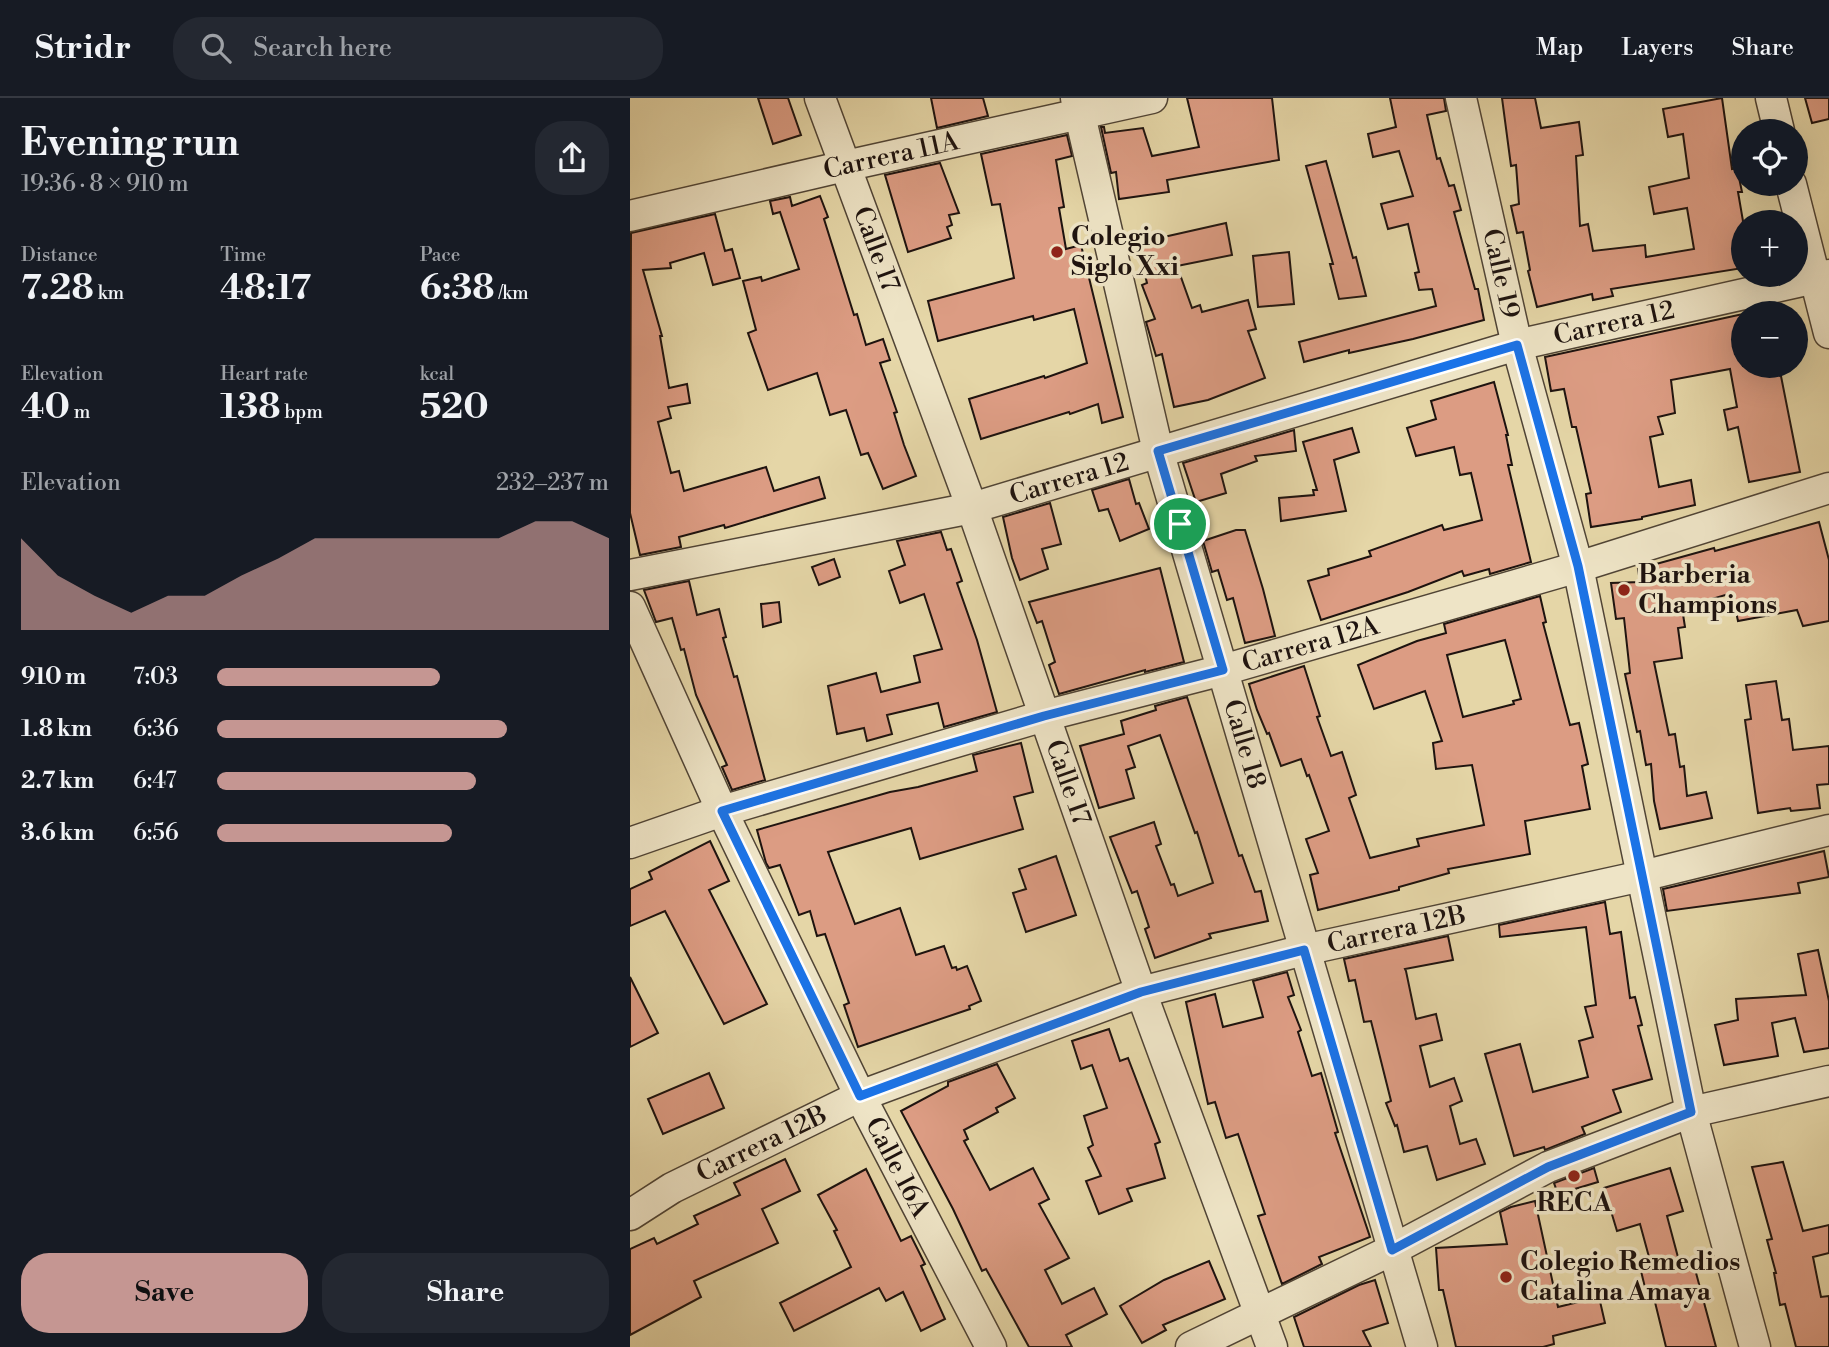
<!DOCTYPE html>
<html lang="en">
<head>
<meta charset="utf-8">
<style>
  body { margin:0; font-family:"Libre Bodoni",serif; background:#242831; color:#f1f3f6; height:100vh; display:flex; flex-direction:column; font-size:26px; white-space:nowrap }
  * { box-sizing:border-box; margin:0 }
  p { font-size:23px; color:#9ea1a6 }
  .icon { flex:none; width:38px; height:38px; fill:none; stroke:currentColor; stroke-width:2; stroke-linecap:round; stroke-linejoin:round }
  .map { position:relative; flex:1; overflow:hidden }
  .side { display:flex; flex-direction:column; background:#171b24; width:630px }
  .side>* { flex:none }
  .tools { position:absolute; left:1101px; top:21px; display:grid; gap:14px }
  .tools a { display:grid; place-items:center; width:77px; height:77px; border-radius:50%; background:#171b24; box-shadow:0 7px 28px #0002; font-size:35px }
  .pin { position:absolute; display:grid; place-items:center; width:60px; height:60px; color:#fff; margin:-30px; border:4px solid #fff; border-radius:50%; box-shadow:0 2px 7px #0007 }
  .round { display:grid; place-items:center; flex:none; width:74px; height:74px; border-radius:28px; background:#242831 }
  .head { display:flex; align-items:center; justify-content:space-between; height:119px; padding:0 21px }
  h1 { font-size:38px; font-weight:700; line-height:52px }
  .metrics { display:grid; grid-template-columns:repeat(3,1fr); gap:10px; height:119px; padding:7px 21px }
  .metrics div { display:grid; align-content:center }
  .metrics b { font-size:35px; font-weight:700 }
  .metrics small { font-size:19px; font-weight:400 }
  .metrics p { font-size:19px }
  .chart { height:196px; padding:14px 21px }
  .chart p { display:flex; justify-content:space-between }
  .chart svg { width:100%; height:126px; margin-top:7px; fill:#c59692; opacity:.7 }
  .action { display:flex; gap:14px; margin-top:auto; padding:14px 21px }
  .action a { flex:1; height:80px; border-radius:28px; background:#c59692; color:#111; font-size:28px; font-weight:700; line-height:80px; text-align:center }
  .action a+a { background:#242831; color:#f1f3f6 }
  ul { padding:0 21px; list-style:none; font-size:23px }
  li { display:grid; grid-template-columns:112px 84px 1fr; align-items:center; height:52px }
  li i { height:18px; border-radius:9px; background:#c59692 }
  header { display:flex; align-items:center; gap:42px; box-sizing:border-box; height:98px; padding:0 35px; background:#171b24; border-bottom:2px solid #363941 }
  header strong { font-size:33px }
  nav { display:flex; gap:38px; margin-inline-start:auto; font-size:24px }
  .search { width:490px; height:63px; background:#242831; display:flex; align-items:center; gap:18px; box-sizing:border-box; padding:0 24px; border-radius:28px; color:#9ea1a6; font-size:26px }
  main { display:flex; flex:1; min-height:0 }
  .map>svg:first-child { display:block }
  .building { fill:#dc9c83; stroke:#1e130f; stroke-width:2; fill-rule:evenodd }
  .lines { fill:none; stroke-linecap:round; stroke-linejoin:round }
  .minor-casing { stroke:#504435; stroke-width:33 }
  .minor { stroke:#eee4c6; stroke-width:30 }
  .route-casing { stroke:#fff; stroke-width:14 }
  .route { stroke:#1a73e8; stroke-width:9 }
  .poi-dot { fill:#8f2418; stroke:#eee4c6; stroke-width:2.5 }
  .labels { text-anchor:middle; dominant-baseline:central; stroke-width:7; stroke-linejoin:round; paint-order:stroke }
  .street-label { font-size:26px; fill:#1e130f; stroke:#eee4c6 }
  .poi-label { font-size:26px; font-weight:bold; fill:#1e130f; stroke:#eee4c6; text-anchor:start }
</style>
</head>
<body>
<header>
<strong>Stridr</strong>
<div class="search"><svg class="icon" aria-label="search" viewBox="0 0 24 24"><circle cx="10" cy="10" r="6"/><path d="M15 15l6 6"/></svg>Search here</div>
<nav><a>Map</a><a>Layers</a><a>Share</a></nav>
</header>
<main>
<section class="side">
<div class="head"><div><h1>Evening run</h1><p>19:36 · 8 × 910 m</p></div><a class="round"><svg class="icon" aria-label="share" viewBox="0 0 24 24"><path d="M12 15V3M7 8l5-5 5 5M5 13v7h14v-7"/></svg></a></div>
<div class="metrics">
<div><p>Distance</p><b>7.28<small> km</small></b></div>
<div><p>Time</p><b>48:17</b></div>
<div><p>Pace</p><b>6:38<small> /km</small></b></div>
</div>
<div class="metrics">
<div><p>Elevation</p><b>40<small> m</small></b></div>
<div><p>Heart rate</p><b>138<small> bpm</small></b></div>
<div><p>kcal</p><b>520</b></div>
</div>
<div class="chart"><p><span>Elevation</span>232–237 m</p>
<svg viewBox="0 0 160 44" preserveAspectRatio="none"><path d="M0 44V12L10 25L20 32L30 38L40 32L50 32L60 25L70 19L80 12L90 12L100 12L110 12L120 12L130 12L140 6L150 6L160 12V44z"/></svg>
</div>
<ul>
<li><b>910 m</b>7:03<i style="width:57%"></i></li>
<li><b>1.8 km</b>6:36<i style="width:74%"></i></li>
<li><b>2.7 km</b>6:47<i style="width:66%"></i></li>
<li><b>3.6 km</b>6:56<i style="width:60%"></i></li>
</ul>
<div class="action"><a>Save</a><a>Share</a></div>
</section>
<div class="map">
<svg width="1199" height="1249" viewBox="0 0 1199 1249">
  <rect width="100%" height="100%" fill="#e5d6a7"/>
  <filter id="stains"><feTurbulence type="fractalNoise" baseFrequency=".00286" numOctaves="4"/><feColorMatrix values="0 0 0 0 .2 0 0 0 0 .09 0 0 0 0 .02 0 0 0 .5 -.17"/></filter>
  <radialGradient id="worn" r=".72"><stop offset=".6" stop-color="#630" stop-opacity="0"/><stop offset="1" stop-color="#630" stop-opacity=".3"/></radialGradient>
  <!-- building -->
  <g class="building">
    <path d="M128,0H158L171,37L143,46Z"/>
    <path d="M301,0H353L358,18L307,30Z"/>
    <path d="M557,0H642L649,62L537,82L539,94L489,101L486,74L481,75L471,29H474L475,35L513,30L522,58L569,49Z"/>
    <path d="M760,0H814L816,13L797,17L807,61L810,60L819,88L824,87L831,112L824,114L845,191H848L854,222L783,241L719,255V252L674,264L669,244L806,208L802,191L789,192L785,175L789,174L778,126L758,131L751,106L783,98L769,53L743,59L738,36L766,29Z"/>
    <path d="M872,0H905L911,30L949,24L953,57L946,58L950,128L958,126L963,153L1015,147L1016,159L1064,151L1057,110L1024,116L1019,89L1059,80L1053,36L1038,39L1033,11L1092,0L1102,71L1107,70L1112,94H1108L1113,123V170L981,191L983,198L963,202L962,196L907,209L898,173L900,172L893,134L887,135L881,108L889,106L886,67L881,68Z"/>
    <path d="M1175,0H1199V21L1182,25Z"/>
    <path d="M437,37L442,58L426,62L434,109L429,110L436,151L451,147L493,319L472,325L468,306L440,316L439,314L351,341L339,301L414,278L415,280L457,265L444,211L404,222L403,218L308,243L298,203L384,180L370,106L362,107L351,56Z"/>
    <path d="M696,63L723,160L726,159L736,198L709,201L700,166H703L676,68Z"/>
    <path d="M310,65L329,115L319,117L322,127L317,129L321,140L278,154L255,77Z"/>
    <path d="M190,98L198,119L194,121L224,217L227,216L236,247L253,241L260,262L250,265L267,314L264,315L274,347L286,378L253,391L238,355L231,357L216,312L200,317L187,275L138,292L118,235L126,232L113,183L131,179L132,183L169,171L150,114L143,116L140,103L160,99L162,108Z"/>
    <path d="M85,116L95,153L102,151L110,180L83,187L74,155L40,165L41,170L13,172L32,238H30L39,290L57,286L60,305L38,309L41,320L28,324L41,375L49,373L54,393L136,369L144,393L189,379L195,400L95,430L94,427L49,439L51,449L10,457L0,415L1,135Z"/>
    <path d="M596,125L602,157L547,168L562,210L570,207L572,214L618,202L626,231L618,233L635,280L578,302L544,309L532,256L526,258L516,224L525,221L512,187L517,185L507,145Z"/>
    <path d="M659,154L664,206L628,209L623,158Z"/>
    <path d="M1113,216V268H1149L1170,374L1119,384L1108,329L1098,332L1094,312L1107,309L1100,271L1041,282L1045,315L1028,319L1033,336L1020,339L1029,389L1061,382L1065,407L1012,419V421L961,429L956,396L961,395L946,329H942L934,291L921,293L915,259Z"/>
    <path d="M864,284L878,337H876L882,367H878L901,464L860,476L859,471L834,478L832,473L778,494L691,522L678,483L699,477L698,471L741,458L739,453L812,427L814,432L852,422L841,375L830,377L824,349L786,358L777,330L806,321L801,303Z"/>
    <path d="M722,330L729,354L704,362L716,413L651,423L649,400L684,397L683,392H687L673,344Z"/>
    <path d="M664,332L666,353L625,358L627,363L591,376L596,395L566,404L553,365Z"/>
    <path d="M499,381L506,406L509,405L519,431L490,443L478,411L469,413L462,392Z"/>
    <path d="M420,405L431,446L412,451L418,471L390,482L382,460L373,419Z"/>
    <path d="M1189,424L1199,462V523L1173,528L1167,512L1108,523L1102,495L1052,510L1055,529L1048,530L1052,560L1024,564L1039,637L1045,636L1050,669L1054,668L1057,698L1076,694L1082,720L1030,731L1024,703L1021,666L1016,667L1010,633L1007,634L995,576L1000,575L994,520L986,521L981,485L1010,484L1008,471L1084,450L1085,453Z"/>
    <path d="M606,432H615L633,491L645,538L615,545L603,500L597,502L588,472L582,474L573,443Z"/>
    <path d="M311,434L317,452L321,451L332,483L327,485L347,542L367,614L314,629L308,605L257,617L262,636L237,643L234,630L207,636L198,588L246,575L251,594L290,584L284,558L312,551L294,496L270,505L259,473L275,467L267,443Z"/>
    <path d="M204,461L210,479L189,487L182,469Z"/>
    <path d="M530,470L554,564L515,574V572L429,596L419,567L425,564L412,523L407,525L399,504Z"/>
    <path d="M59,483L67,517L89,511L96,539L93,540L104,579L107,578L135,682L102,692L92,669L97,667L66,597L54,551L51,552L42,520L26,524L14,492Z"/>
    <path d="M910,498L916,524L913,525L940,627L949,625L958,666L952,668L960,711L895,723L900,756L818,771L819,775L769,789V792L688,812L680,777L688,775L676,741L699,733L679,677L677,678L671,661L651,668L639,635L637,636L627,612L619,586L674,568L690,618L687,619L701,658L712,654L726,697L719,700L740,760L789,748L787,741L854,727L842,667L806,671L803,645L812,643L795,593L744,611L728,567L787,543L816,535L814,526ZM875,542L891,601L883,603L884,606L833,619L817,557Z"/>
    <path d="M149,504L151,524L133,529L131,506Z"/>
    <path d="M1146,583L1152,622L1159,621L1163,652L1199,648V686L1187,687L1190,710L1161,713L1160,710L1128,715L1115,622L1121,621L1116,587Z"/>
    <path d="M557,599L609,758L612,757L625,794L631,793L638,823L579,836L581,840L525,860L515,831L519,829L507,793L502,795L480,739L524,724L531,746L526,748L541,787L544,786L548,798L583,785L567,734L565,735L530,637L498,648L505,669L496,672L504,700L469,710L450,648L494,636L491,623L526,612L525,608Z"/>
    <path d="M391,645L403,694L384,699L393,731L290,761L281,730L198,754L225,826L270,810L286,857L314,848L322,870L326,869L327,872L337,868L351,903L339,908L340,911L228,949L214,907L219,905L195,836L187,838L180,813L169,817L150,767L139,770L136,765L127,732L260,694L288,689L347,673L343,657Z"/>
    <path d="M80,743L99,783L79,792L137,906L94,926L35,813L0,828V791L22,781L19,774Z"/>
    <path d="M1194,753L1199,779L1168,785L1170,795L1037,813L1033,791Z"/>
    <path d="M426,758L446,817L396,834L383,795L396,791L389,771Z"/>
    <path d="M975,804L980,836L991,834L1000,900L1005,899L1012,927L1008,928L1022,981L983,992L991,1014L952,1029L955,1036L915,1052L914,1049L884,1058L855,956L890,946L903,994L958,979L949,943L963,939L955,909L966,907L956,829L870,839L869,827Z"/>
    <path d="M818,838L823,862L775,871L776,873L786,921L806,916L812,942L790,948L800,989L824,980L832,1003L820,1008L830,1046L846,1041L855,1066L807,1082L797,1048L774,1054L767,1027L765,1028L756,1005L761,1003L741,923L734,924L725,882L719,883L714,861Z"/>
    <path d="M1188,852L1199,903V950L1174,954L1165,920L1142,925L1148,958L1094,967L1085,927L1108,922L1106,901L1176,897L1168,856Z"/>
    <path d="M657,874L664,897L658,899L671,932L668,934L682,978L691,975L708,1034L705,1035L740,1139L689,1159L692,1166L652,1186L628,1118L635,1116L608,1036L596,1040L585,1004L578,1006L556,904L585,896L593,929L633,919L623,883Z"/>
    <path d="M0,879L28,935L0,949Z"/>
    <path d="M479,931L490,963L498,960L530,1044L525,1046L535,1080L497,1091L502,1103L469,1116L456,1083L471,1078L458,1050L463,1047L454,1018L477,1010L462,967L451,971L442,943Z"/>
    <path d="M367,966L385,1000L366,1010L368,1014L334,1032L338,1041L334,1043L360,1092L403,1070L419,1101L409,1106L439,1160L415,1172L432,1206L464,1190L477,1216L436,1237L442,1249H399L356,1171L352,1173L323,1111L271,1013L318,988V984Z"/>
    <path d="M79,975L94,1010L33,1036L18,1001Z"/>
    <path d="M155,1061L170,1093L132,1111L148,1145L64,1183L71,1199L0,1237V1151L24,1140L27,1146L68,1126L64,1118L110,1097L104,1085Z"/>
    <path d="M1153,1064L1173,1133L1199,1127V1155L1183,1159L1191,1199L1199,1198V1249H1166L1155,1206L1150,1207L1144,1175H1146L1137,1142L1142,1141L1122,1069Z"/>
    <path d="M964,1070L968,1084L928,1096L924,1085Z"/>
    <path d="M1040,1070L1053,1113L1037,1118L1049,1163L1062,1160L1086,1249H1036L1024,1200L1018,1202L1011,1173L1022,1170L1010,1126L987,1133L974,1090Z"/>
    <path d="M236,1071L271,1143L281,1138L295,1166L291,1168L315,1221L291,1233L273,1194L256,1203L249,1190L164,1233L150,1205L221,1169L204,1133L207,1132L188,1097Z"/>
    <path d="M905,1103L928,1209L969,1199L975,1225L923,1238L924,1246L913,1249H826L813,1192H809L806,1150L877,1146L870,1114L881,1109Z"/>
    <path d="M579,1163L595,1201L533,1227L536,1232L512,1245L490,1208L534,1182Z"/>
    <path d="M745,1182L758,1225L733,1233L741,1249H674L664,1219L729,1187Z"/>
  </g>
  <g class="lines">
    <!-- minor casing -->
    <g class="minor-casing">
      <g id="minor">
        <path id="s1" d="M190,0L342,410L511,894L642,1249"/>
        <path id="s2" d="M446,0L528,353L792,1249"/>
        <path id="s3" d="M831,0L887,247L948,469L1061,1014L1125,1249"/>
        <path d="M1141,0L1149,33"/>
        <path d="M1161,86L1199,235"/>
        <path id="s4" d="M0,118L215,68L522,0"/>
        <path id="s5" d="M0,477L342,410L887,247L1199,177"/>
        <path id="s6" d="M0,509L92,713L230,998L361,1249"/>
        <path id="s7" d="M0,745L92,713L414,618L593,572L948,469L1199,390"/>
        <path id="s8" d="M0,1117L42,1090L230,998L511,894L674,852L1012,778L1199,732"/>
        <path d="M561,1249L762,1152L918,1069L1061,1014L1199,983"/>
      </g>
    </g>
    <!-- minor -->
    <use href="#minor" class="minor"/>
  </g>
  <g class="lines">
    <!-- route casing -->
    <g class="route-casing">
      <path id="route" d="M887,247L948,468L1061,1014L918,1069L762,1152L674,852L511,894L230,998L92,713L414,618L593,572L528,353Z"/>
    </g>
    <!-- route -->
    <use href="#route" class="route"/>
  </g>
  <!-- markers -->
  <g class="poi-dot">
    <circle cx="427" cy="154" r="7"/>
    <circle cx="994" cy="492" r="7"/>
    <circle cx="944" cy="1078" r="7"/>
    <circle cx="876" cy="1179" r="7"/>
  </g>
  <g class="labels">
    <!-- street labels -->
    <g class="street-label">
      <text stroke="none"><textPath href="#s4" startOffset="268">Carrera 11A</textPath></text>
      <text stroke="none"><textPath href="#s1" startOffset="161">Calle 17</textPath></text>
      <text stroke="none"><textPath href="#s3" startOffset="180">Calle 19</textPath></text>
      <text stroke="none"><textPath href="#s5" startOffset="1017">Carrera 12</textPath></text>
      <text stroke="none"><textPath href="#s5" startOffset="450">Carrera 12</textPath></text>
      <text stroke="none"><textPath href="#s7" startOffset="709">Carrera 12A</textPath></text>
      <text stroke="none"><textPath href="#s2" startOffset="668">Calle 18</textPath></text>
      <text stroke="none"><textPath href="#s1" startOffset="728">Calle 17</textPath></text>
      <text stroke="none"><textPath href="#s8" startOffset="822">Carrera 12B</textPath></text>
      <text stroke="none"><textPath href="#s8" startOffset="150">Carrera 12B</textPath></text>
      <text stroke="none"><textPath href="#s6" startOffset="621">Calle 16A</textPath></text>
    </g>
    <!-- poi labels -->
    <g class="poi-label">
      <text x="441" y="139">Colegio<tspan x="441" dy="30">Siglo Xxi</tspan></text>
      <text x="1008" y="477">Barberia<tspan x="1008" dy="30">Champions</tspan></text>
      <text x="944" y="1105" text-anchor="middle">RECA</text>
      <text x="890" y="1164">Colegio Remedios<tspan x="890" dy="30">Catalina Amaya</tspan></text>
    </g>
  </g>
  <rect width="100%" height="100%" filter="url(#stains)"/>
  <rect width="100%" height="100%" fill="url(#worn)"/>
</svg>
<div class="tools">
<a><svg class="icon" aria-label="locate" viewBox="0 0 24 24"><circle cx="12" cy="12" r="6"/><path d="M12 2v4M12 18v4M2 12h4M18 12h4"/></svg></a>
<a>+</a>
<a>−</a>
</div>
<div class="pin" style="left:550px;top:426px;background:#1e9e55"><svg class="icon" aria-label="arrive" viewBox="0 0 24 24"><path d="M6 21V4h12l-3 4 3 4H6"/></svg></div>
</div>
</main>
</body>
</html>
